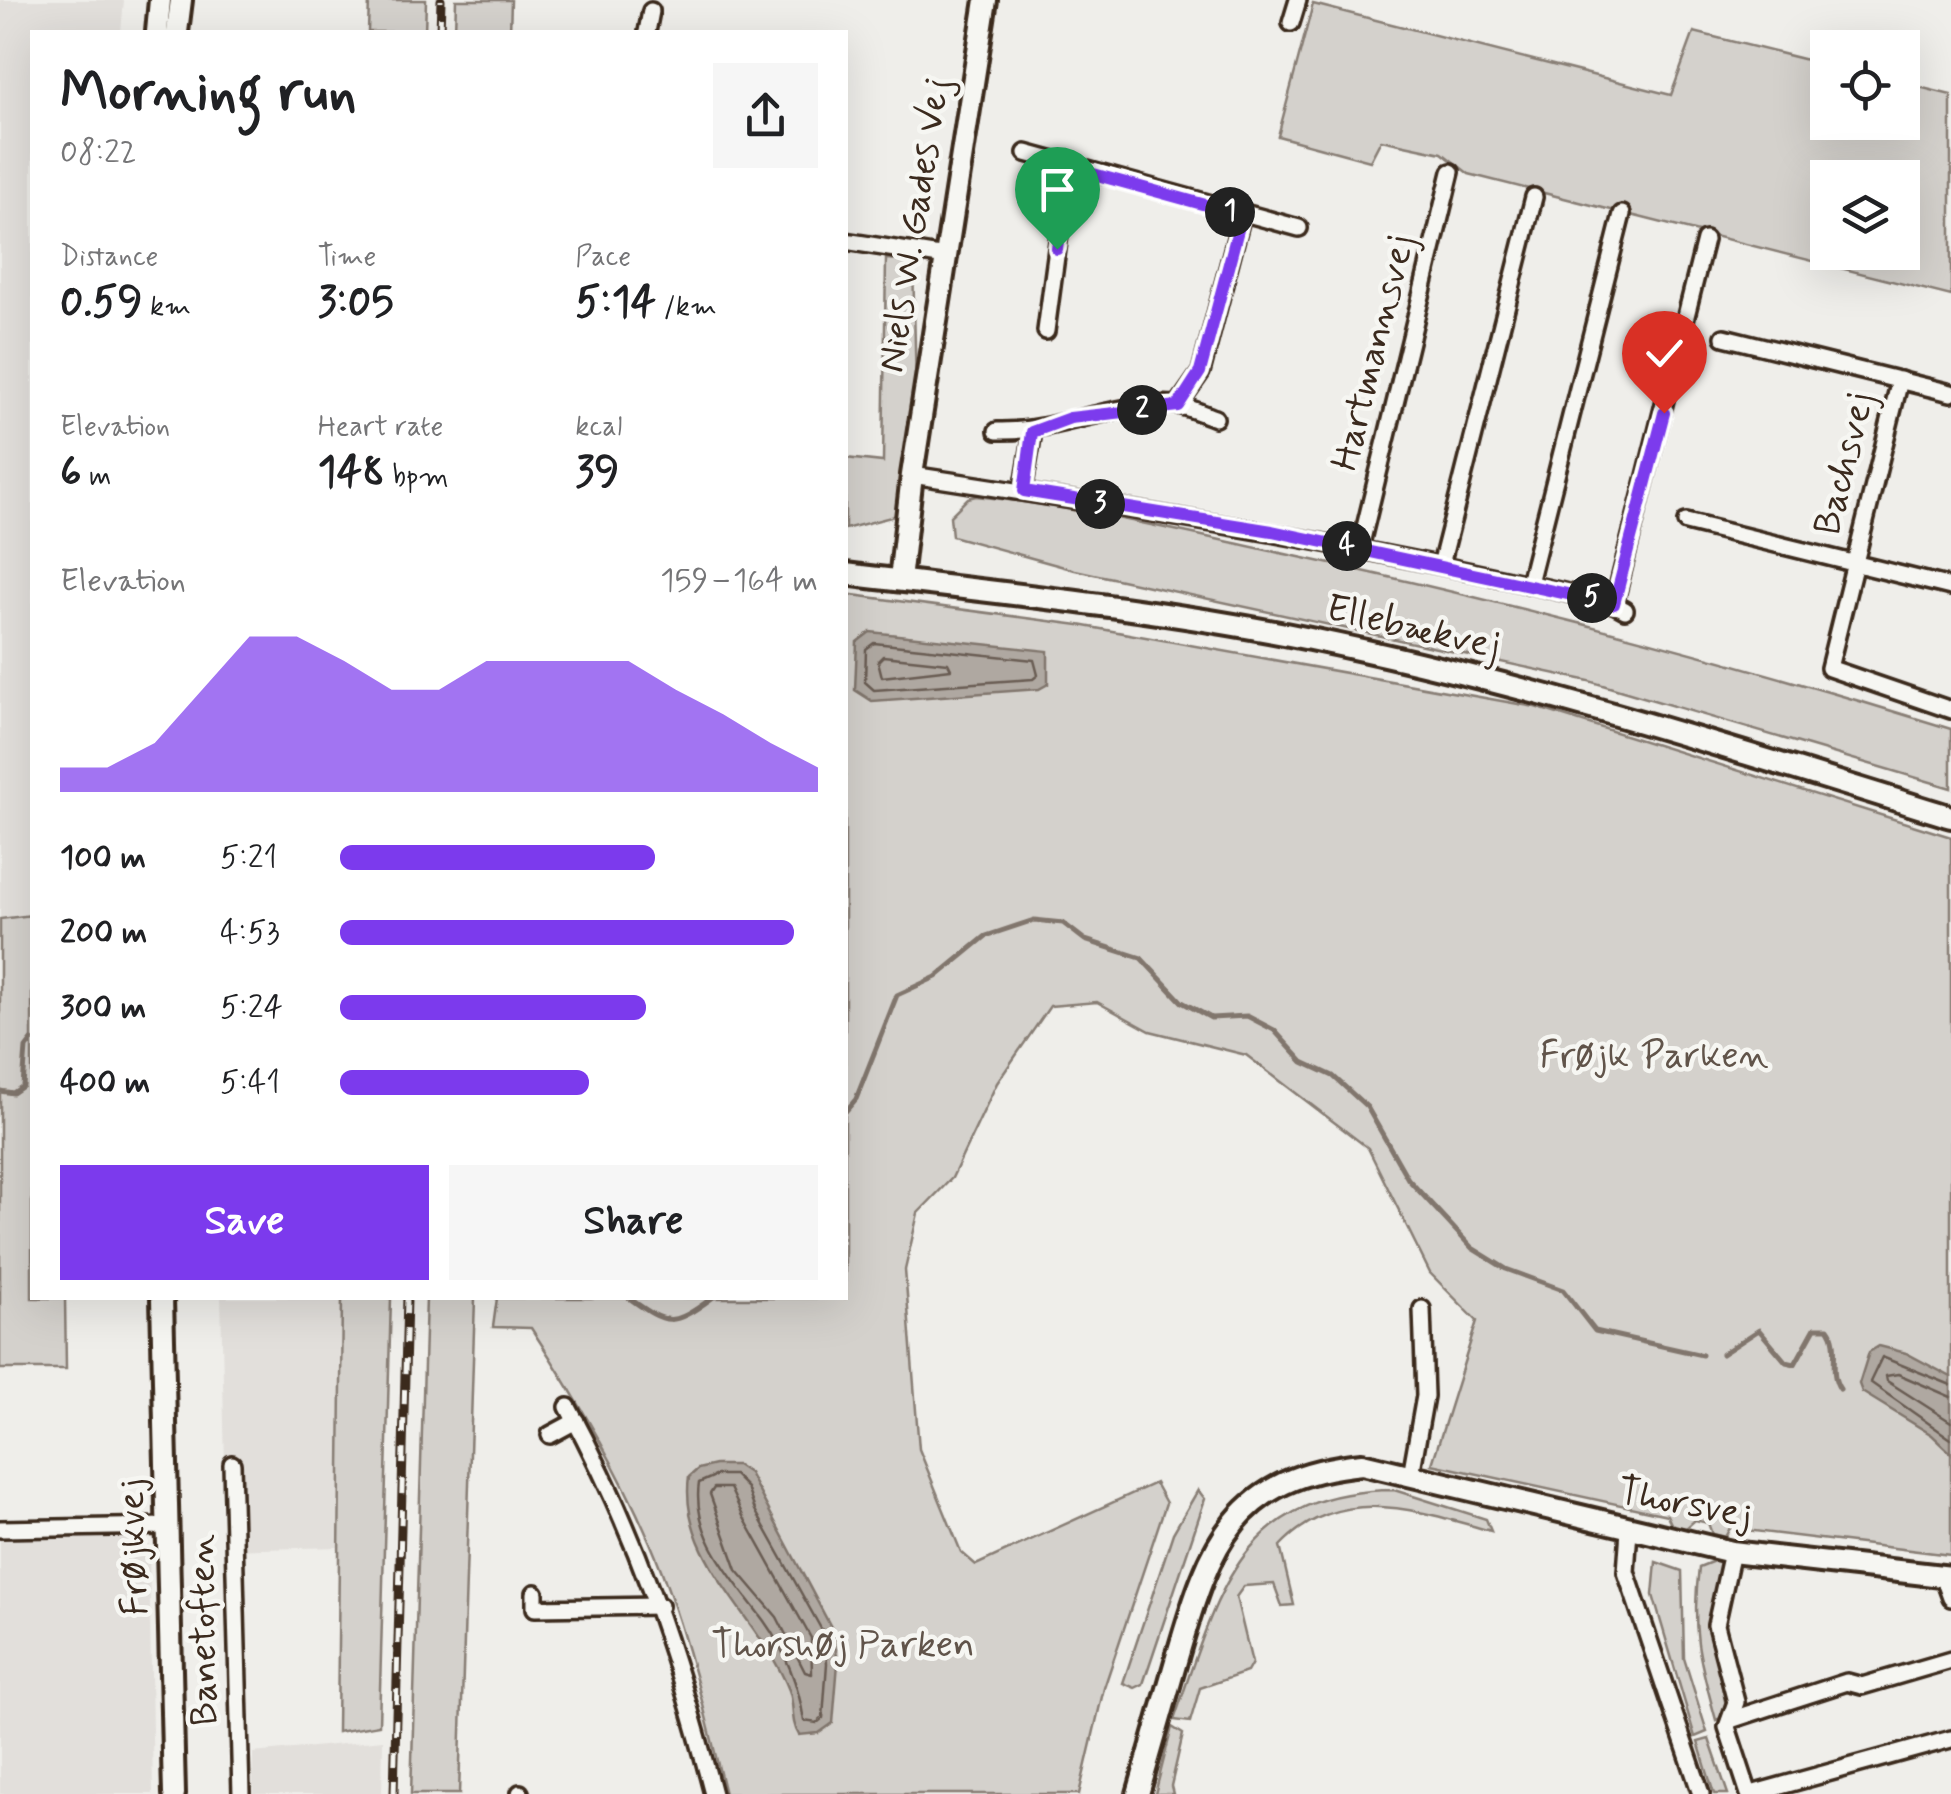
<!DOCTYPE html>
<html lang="en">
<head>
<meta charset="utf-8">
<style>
  body { margin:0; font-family:Mynerve,sans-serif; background:#f6f6f6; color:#202124; height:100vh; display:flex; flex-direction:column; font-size:38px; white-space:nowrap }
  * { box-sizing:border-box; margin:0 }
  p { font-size:32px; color:#757577 }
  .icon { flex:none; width:55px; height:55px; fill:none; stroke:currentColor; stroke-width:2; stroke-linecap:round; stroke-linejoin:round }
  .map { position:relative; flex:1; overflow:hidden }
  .sheet { position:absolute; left:30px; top:30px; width:818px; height:1270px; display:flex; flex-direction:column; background:#fff; border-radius:0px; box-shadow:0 10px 40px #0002 }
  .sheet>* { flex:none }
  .controls { position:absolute; left:1810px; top:30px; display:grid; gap:20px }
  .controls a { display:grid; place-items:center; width:110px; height:110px; border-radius:0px; background:#fff; box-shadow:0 10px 40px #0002; font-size:50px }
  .pin { position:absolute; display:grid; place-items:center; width:85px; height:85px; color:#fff; margin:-102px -42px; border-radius:50% 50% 50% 0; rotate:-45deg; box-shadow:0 0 10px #0007 }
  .pin .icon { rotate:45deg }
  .km { position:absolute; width:50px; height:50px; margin:-25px; border-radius:50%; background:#222; color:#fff; font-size:28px; line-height:50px; text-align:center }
  .round { display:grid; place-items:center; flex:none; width:105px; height:105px; border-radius:0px; background:#f6f6f6 }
  .head { display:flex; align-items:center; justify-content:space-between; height:170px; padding:0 30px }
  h1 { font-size:55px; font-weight:800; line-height:75px }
  .metrics { display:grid; grid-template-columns:repeat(3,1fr); gap:15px; height:170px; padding:10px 30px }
  .metrics div { display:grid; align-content:center }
  .metrics b { font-size:42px; font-weight:800 }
  .metrics small { font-size:28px; font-weight:400 }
  .metrics p { font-size:28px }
  .chart { height:280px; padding:20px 30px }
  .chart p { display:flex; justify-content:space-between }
  .chart svg { width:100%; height:180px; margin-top:10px; fill:#7c3aed; opacity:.7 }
  .action { display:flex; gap:20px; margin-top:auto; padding:20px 30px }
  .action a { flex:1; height:115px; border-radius:0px; background:#7c3aed; color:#fff; font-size:40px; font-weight:800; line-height:115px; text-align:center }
  .action a+a { background:#f6f6f6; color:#202124 }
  ul { padding:0 30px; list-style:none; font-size:32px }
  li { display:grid; grid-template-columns:160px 120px 1fr; align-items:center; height:75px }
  li i { height:25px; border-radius:12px; background:#7c3aed }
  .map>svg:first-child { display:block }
  .built { fill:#e2dfdb }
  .green { fill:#d4d1cc; stroke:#887e75; stroke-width:2.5; fill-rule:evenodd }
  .water { fill:#afa8a1; stroke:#81766d; stroke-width:2.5 }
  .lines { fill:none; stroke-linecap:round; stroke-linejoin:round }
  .shore { stroke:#695c52; stroke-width:2.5 }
  .stream { stroke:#81766d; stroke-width:5 }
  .minor-casing { stroke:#3b2a1e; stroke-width:22 }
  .tertiary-casing { stroke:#3b2a1e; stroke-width:28 }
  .minor { stroke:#f6f6f2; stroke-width:15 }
  .tertiary { stroke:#f6f6f2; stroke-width:20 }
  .rail-casing { stroke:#3b2a1e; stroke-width:9 }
  .rail { stroke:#f6f6f2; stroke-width:5; stroke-dasharray:15; stroke-linecap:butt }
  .route-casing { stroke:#fff; stroke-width:20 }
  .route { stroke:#7c3aed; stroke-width:12 }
  .labels { text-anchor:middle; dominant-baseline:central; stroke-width:9; stroke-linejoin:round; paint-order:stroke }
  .street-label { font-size:38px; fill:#3b2a1e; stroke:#f6f6f2 }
  .park-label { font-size:38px; fill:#61544a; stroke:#f6f6f2 }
</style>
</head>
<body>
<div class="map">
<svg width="1951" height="1794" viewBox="0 0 1951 1794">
  <rect width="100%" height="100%" fill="#efeeea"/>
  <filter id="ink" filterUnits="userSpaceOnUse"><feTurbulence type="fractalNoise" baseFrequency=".01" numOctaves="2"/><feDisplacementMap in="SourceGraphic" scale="20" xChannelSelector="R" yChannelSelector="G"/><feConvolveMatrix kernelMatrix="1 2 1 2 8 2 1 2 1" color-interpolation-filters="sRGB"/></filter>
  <g filter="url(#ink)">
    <!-- built -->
    <g class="built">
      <path d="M0,0H124L121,32H32V915L0,919Z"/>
      <path d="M221,1298H342L339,1547L227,1550Z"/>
      <path d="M139,1537L149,1546L153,1794H0V1540Z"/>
      <path d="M383,1740L382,1794H253V1753Z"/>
    </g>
    <!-- green -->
    <g class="green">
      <path d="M369,0H426L425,32H368Z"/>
      <path d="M456,0H511L510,32H455Z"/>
      <path d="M1313,4L1671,95L1694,32L1827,65L1828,122H1902L1903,83L1951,95V296L1469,174L1442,153L1381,140L1370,161L1278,136ZM1828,178H1902V252H1828Z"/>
      <path d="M886,259L913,261L916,390L895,516L845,529V458L883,462Z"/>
      <path d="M976,496C1082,507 1185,533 1290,555C1513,603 1733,661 1951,729V788L1589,681L1075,570L952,536L950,516L968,498Z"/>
      <path d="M845,594L1079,625L1535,707L1951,837V1555L1730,1528L1725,1537L1712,1534L1708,1523L1695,1520L1684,1530L1673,1528L1667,1515L1432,1464L1477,1321L1430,1273L1368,1148L1246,1055L1150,1031L1097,1002L1050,1006L997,1083L952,1178L918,1213L905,1270L919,1449L961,1552L976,1565L1155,1483L1166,1503L1104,1688L1079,1794H725C707,1719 689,1644 662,1572C629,1486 581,1404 531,1328L493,1327L497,1298H845Z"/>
      <path d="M32,915V1298H65L66,1369H0V919Z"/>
      <path d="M342,1298H391L379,1725L337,1732Z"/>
      <path d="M426,1298H475L459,1794H411Z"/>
      <path d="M1198,1490L1205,1499L1143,1684L1135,1688L1123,1683L1173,1533Z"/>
      <path d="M1394,1490L1486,1519L1491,1531C1419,1511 1340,1482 1280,1546L1294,1605L1282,1606L1274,1584L1244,1586L1236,1597L1252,1663L1247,1672L1200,1688L1190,1722L1174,1720C1217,1597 1238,1491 1394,1490Z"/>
      <path d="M1719,1559L1722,1567L1710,1628L1728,1715L1716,1720C1699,1658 1691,1631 1699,1567Z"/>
      <path d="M1656,1562L1682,1571L1684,1658L1707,1732L1695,1737L1653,1595Z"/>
      <path d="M1172,1727L1183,1734L1171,1786L1173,1794H1155Z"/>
      <path d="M1709,1739L1728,1794H1714L1698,1742Z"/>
    </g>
    <!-- water -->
    <g class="water">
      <path d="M870,632L1048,651V684L1039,689L872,701L855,690L857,642Z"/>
      <path d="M1879,1346L1906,1353L1951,1377V1453L1932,1435L1862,1392L1859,1384L1869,1352Z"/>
      <path d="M715,1465H737L749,1473L833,1631L838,1663L833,1723L819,1733L799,1735C790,1721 795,1705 789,1690C761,1619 678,1559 689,1477L698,1469Z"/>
    </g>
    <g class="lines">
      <!-- shore -->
      <g class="shore">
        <path d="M874,643L1034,660L1038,675L1033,679L874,690L865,682L866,649Z"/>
        <path d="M883,656L948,663L951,669L882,677L878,661Z"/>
        <path d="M1951,1385L1882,1357L1870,1382L1951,1439"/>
        <path d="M1951,1397L1898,1374L1886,1376L1887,1381L1951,1422"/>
        <path d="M717,1475H734L747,1488L755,1510L824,1634L827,1663L823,1718L817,1723L804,1721C799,1686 785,1650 764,1621C736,1582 691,1537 699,1483Z"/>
        <path d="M714,1488H730L743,1516L811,1638L812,1674L805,1672L777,1617L737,1570L710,1494Z"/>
      </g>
      <!-- stream -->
      <g class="stream">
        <path d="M0,1091L13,1093L23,1086L26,1048L32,1040"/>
        <path d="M845,1112L856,1099L897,995L936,977L986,936L1034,920L1063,923L1085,940L1141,958L1182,1002L1211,1018L1247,1016L1274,1030L1303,1062L1333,1076L1367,1107L1408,1179L1472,1248L1506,1269L1563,1290L1595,1331L1702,1355"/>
        <path d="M629,1298C668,1326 672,1327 712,1298"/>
        <path d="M1722,1354L1759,1330L1786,1362L1795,1364L1815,1328H1828C1842,1346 1827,1371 1840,1389"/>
      </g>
      <!-- minor casing -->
      <g class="minor-casing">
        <g id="minor">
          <path d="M1291,23L1298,0"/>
          <path d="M647,32L651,11"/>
          <path d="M1026,153L1299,228"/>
          <path d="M845,241L946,257"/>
          <path d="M1046,331L1068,167"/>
          <path d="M1724,337L1951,393"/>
          <path d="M1900,380L1829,668L1951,710"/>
          <path d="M1178,405L1201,372L1242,215"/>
          <path d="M997,431C1056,433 1117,400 1177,405C1189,407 1203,414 1215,418"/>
          <path d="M912,475C1148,511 1382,548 1614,604L1625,610"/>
          <path d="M1023,491L1033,432"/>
          <path d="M1686,522L1951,587"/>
          <path d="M1360,548L1451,172"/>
          <path d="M1441,565L1534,197"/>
          <path d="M1529,583L1622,214"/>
          <path d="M1614,604L1705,240"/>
          <path d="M568,1407C638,1537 676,1652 713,1794"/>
          <path d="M550,1435L576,1421"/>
          <path d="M232,1464L241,1794"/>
          <path d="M1411,1475L1425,1396L1422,1309"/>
          <path d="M0,1529L168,1526"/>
          <path d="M1629,1530L1626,1572L1701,1794"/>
          <path d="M1732,1552L1716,1625L1736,1702L1727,1727L1749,1794"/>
          <path d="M1943,1576L1951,1598"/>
          <path d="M535,1593V1608L660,1606"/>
          <path d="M1730,1720L1847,1682L1862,1686L1951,1660"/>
          <path d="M520,1794V1793"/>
          <path d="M1751,1794L1951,1739"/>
        </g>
      </g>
      <!-- tertiary casing -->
      <g class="tertiary-casing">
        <g id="tertiary">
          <path d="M157,32L160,0"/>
          <path d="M177,32L181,0"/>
          <path d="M845,574C1000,593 1157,608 1310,639C1528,683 1739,751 1951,817"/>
          <path d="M900,580L912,475L986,0"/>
          <path d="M162,1298L174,1794"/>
          <path d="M1138,1794C1151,1747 1165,1701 1178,1654C1210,1543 1235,1476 1362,1464L1732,1552L1951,1577"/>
        </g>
      </g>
      <!-- minor -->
      <use href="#minor" class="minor"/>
      <!-- tertiary -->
      <use href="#tertiary" class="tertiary"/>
      <!-- rail casing -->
      <g class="rail-casing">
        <g id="rail">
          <path d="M440,32L441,0"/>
          <path d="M394,1794L407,1298"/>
        </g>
      </g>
      <!-- rail -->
      <use href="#rail" class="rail"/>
    </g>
  </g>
  <g class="lines" filter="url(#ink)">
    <!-- route casing -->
    <g class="route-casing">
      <path id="route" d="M1057,249L1068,167L1242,215L1200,372L1178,406L1070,418L1032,432L1024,491L1272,531L1614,604L1664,413"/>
    </g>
    <!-- route -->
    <use href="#route" class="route"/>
  </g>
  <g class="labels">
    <!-- street labels -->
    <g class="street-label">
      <text transform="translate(915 225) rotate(-81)">Niels W. Gades Vej</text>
      <text transform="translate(1374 353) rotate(-76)">Hartmannsvej</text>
      <text transform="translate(1845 464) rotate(-76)">Bachsvej</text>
      <text transform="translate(1413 628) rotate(13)">Ellebækvej</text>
      <text transform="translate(1685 1504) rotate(11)">Thorsvej</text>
      <text transform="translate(134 1547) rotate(-92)">Frøjkvej</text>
      <text transform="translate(204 1630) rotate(-91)">Banetoften</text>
    </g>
    <!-- park labels -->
    <g class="park-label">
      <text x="1654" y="1056">Frøjk Parken</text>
      <text x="843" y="1645">Thorshøj Parken</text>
    </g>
  </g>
</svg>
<div class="controls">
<a><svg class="icon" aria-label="locate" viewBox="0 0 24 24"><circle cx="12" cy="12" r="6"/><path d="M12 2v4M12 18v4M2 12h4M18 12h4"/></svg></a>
<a><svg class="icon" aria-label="layers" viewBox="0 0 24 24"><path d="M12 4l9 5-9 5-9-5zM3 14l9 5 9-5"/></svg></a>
</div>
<div class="pin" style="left:1057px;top:249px;background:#1e9e55"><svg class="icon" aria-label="arrive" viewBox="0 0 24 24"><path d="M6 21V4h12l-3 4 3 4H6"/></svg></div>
<div class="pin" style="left:1664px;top:413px;background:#d93025"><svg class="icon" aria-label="check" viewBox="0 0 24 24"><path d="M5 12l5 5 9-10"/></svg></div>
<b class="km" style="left:1230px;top:212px">1</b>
<b class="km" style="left:1142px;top:410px">2</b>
<b class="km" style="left:1100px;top:504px">3</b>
<b class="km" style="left:1347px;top:546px">4</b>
<b class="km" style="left:1592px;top:598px">5</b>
<section class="sheet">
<div class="head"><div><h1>Morning run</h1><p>08:22</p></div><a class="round"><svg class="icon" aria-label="share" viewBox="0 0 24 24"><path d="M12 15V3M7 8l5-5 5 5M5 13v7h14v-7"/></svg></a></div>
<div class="metrics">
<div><p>Distance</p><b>0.59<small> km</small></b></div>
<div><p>Time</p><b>3:05</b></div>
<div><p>Pace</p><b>5:14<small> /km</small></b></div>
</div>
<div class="metrics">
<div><p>Elevation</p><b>6<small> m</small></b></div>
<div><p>Heart rate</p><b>148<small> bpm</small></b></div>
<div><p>kcal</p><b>39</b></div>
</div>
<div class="chart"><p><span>Elevation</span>159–164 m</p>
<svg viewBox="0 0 160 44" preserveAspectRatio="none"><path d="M0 44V38L10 38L20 32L30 19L40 6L50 6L60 12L70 19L80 19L90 12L100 12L110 12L120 12L130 19L140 25L150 32L160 38V44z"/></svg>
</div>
<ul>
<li><b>100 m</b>5:21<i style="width:66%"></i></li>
<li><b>200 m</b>4:53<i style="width:95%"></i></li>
<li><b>300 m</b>5:24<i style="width:64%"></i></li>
<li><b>400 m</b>5:41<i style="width:52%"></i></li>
</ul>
<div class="action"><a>Save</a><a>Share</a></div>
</section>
</div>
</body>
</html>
